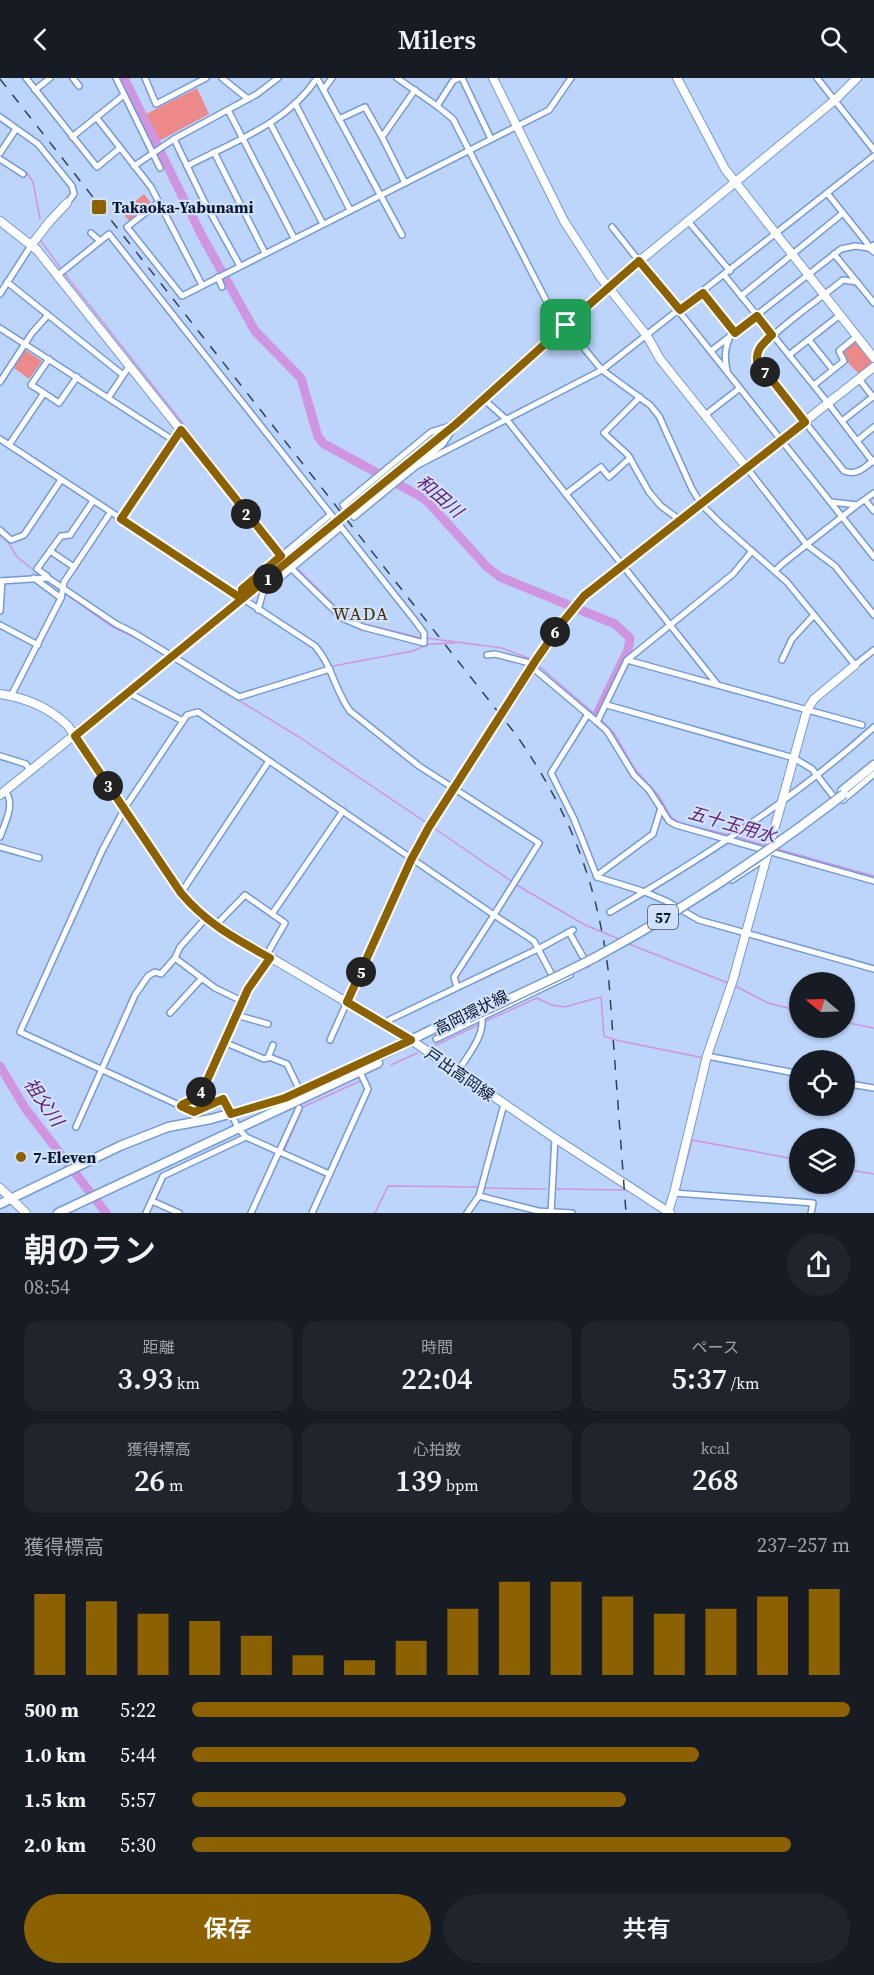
<!DOCTYPE html>
<html lang="ja">
<head>
<meta charset="utf-8">
<style>
  body { margin:0; font-family:"Source Serif 4","Noto Sans JP",serif; background:#20242c; color:#f1f3f6; height:100vh; display:flex; flex-direction:column; font-size:22px; white-space:nowrap }
  * { box-sizing:border-box; margin:0 }
  p { font-size:20px; color:#9ea1a6 }
  .icon { flex:none; width:33px; height:33px; fill:none; stroke:currentColor; stroke-width:2; stroke-linecap:round; stroke-linejoin:round }
  .map { position:relative; height:1135px; overflow:hidden }
  .sheet { display:flex; flex-direction:column; background:#171b24; flex:1 }
  .sheet>* { flex:none }
  .needle { width:39px; rotate:289deg }
  .controls { position:absolute; left:789px; top:894px; display:grid; gap:12px }
  .controls a { display:grid; place-items:center; width:66px; height:66px; border-radius:50%; background:#171b24; box-shadow:0 2px 4px #0004; font-size:30px }
  .pin { position:absolute; display:grid; place-items:center; width:51px; height:51px; color:#fff; margin:-26px; border-radius:12px; box-shadow:0 3px 9px #0006 }
  .km { position:absolute; width:30px; height:30px; margin:-15px; border-radius:50%; background:#222; color:#fff; font-size:16px; line-height:30px; text-align:center }
  .round { display:grid; place-items:center; flex:none; width:63px; height:63px; border-radius:32px; background:#20242c }
  .headline { display:flex; align-items:center; justify-content:space-between; height:102px; padding:0 24px }
  h1 { font-size:33px; font-weight:600; line-height:45px }
  .figures { display:grid; grid-template-columns:repeat(3,1fr); gap:9px; height:102px; padding:6px 24px }
  .figures div { display:grid; align-content:center; border-radius:15px; background:#20242c; text-align:center }
  .figures b { font-size:30px; font-weight:600 }
  .figures small { font-size:16px; font-weight:400 }
  .figures p { font-size:16px }
  .chart { height:168px; padding:12px 24px }
  .chart p { display:flex; justify-content:space-between }
  .chart svg { width:100%; height:108px; margin-top:6px; stroke:#8b6102; stroke-width:6 }
  .primary-button { display:flex; gap:12px; margin-top:auto; padding:12px 24px }
  .primary-button a { flex:1; height:69px; border-radius:36px; background:#8b6102; color:#fff; font-size:24px; font-weight:600; line-height:69px; text-align:center }
  .primary-button a+a { background:#20242c; color:#f1f3f6 }
  ul { padding:0 24px; list-style:none; font-size:20px }
  li { display:grid; grid-template-columns:96px 72px 1fr; align-items:center; height:45px }
  li i { height:15px; border-radius:8px; background:#8b6102 }
  header { display:flex; justify-content:space-between; align-items:center; height:78px; padding:0 24px; background:#171b24; font-size:27px; font-weight:600 }
  .map>svg:first-child { display:block }
  .green { fill:#ec898b }
  .lines { fill:none; stroke-linecap:round; stroke-linejoin:round }
  .stream { stroke:#d095e0; stroke-width:1.5 }
  .river { stroke:#d095e0; stroke-width:9 }
  .street-casing { stroke:#759ad4; stroke-width:8 }
  .secondary-casing { stroke:#759ad4; stroke-width:10 }
  .primary-casing { stroke:#759ad4; stroke-width:11 }
  .street { stroke:#fff; stroke-width:5 }
  .secondary { stroke:#fff; stroke-width:8 }
  .primary { stroke:#fff; stroke-width:8 }
  .rail { stroke:#30405a; stroke-width:1.5; stroke-dasharray:10 10; stroke-linecap:butt }
  .secondary-bridge-casing { stroke:#759ad4; stroke-width:10; stroke-linecap:butt }
  .primary-bridge-casing { stroke:#759ad4; stroke-width:11; stroke-linecap:butt }
  .secondary-bridge { stroke:#fff; stroke-width:8 }
  .primary-bridge { stroke:#fff; stroke-width:8 }
  .route-casing { stroke:#fff; stroke-width:12 }
  .route { stroke:#8b6102; stroke-width:8 }
  .poi-dot { fill:#8b6102; stroke:#d1e1fa; stroke-width:2 }
  .labels { text-anchor:middle; dominant-baseline:central; stroke-width:4.5; stroke-linejoin:round; paint-order:stroke }
  .shield { fill:#d1e1fa; stroke:#46556c; stroke-width:1.5 }
  .shield-label { font-size:15px; font-weight:bold; fill:#0b192f }
  .poi-label { font-size:16px; font-weight:bold; fill:#0b192f; stroke:#d1e1fa; text-anchor:start }
  .street-label { font-size:16px; fill:#0b192f; stroke:#d1e1fa }
  .water-label { font-size:18px; font-style:italic; fill:#672078; stroke:#d1e1fa }
  .neighbourhood-label { font-size:18px; letter-spacing:1.5px; fill:#442f08; stroke:#d1e1fa }
</style>
</head>
<body>
<header><svg class="icon" aria-label="back" viewBox="0 0 24 24"><path d="M15 5l-7 7 7 7"/></svg>Milers<svg class="icon" aria-label="search" viewBox="0 0 24 24"><circle cx="10" cy="10" r="6"/><path d="M15 15l6 6"/></svg></header>
<div class="map">
<svg width="874" height="1135" viewBox="0 0 874 1135">
  <rect width="100%" height="100%" fill="#bdd5fa"/>
  <!-- green -->
  <g class="green">
    <path d="M197,10L209,36L159,63L146,36Z"/>
    <path d="M144,116L151,125L129,143L122,134Z"/>
    <path d="M855,263L871,282V286L859,296L840,276L841,272Z"/>
    <path d="M25,272L42,283L29,301L14,290Z"/>
  </g>
  <g class="lines">
    <!-- stream -->
    <g class="stream">
      <path d="M1,78L27,95L33,104L40,141"/>
      <path d="M41,163L61,191"/>
      <path d="M64,195L290,481"/>
      <path d="M0,457L8,464L17,479L41,498"/>
      <path d="M296,489L340,533L364,546L421,560"/>
      <path d="M47,503L60,512"/>
      <path d="M64,515L111,548L140,562L167,579"/>
      <path d="M426,560L502,570L533,582"/>
      <path d="M171,581L299,659L427,745"/>
      <path d="M538,587L598,639"/>
      <path d="M333,588L413,573L429,566L455,565"/>
      <path d="M307,595L325,590"/>
      <path d="M601,642L614,655L634,690L658,717L671,739L680,745L729,757"/>
      <path d="M434,750L511,803"/>
      <path d="M736,759L766,768"/>
      <path d="M777,771L874,798"/>
      <path d="M515,806L585,847L619,861"/>
      <path d="M629,866L728,905"/>
      <path d="M735,908L768,925L800,933"/>
      <path d="M484,944L537,920L551,927L564,929L601,919L604,958L620,963L704,980"/>
      <path d="M844,944L874,950"/>
      <path d="M434,968L480,946"/>
      <path d="M391,987L417,975"/>
      <path d="M284,1073L303,1029L360,1003"/>
      <path d="M844,1091L874,1096"/>
      <path d="M484,1110L546,1111"/>
      <path d="M557,1111L628,1112"/>
      <path d="M679,1112L692,1062L800,1082"/>
      <path d="M375,1135L388,1108L479,1109"/>
    </g>
    <!-- river -->
    <g class="river">
      <path d="M124,0L202,158L255,253L301,300L318,359L324,366L418,417L427,423L487,489L500,499L615,546L630,560L628,572L596,638"/>
      <path d="M0,988L25,1030L106,1135"/>
    </g>
    <!-- street casing -->
    <g class="street-casing">
      <g id="street">
        <path d="M26,0L97,89L120,70"/>
        <path d="M73,0L79,8"/>
        <path d="M116,0L160,90"/>
        <path d="M145,0L156,26L206,0"/>
        <path d="M222,0L248,21"/>
        <path d="M317,0L402,157"/>
        <path d="M397,0L437,28L453,41L549,228L602,292L650,327L659,338L692,411L701,426L720,445L787,504L855,587L874,572"/>
        <path d="M462,0L491,61"/>
        <path d="M817,0L874,72"/>
        <path d="M324,11L332,0"/>
        <path d="M35,12L50,0"/>
        <path d="M295,25L350,132"/>
        <path d="M437,28L453,3L459,0"/>
        <path d="M228,32L294,160"/>
        <path d="M0,39L38,66L72,108L74,116L67,125"/>
        <path d="M96,39L151,109L202,207"/>
        <path d="M339,41L365,29L382,59L415,12"/>
        <path d="M270,45L323,146"/>
        <path d="M72,59L124,17"/>
        <path d="M382,59L405,105"/>
        <path d="M174,61L204,123L240,188"/>
        <path d="M214,74L265,175"/>
        <path d="M0,75L16,51"/>
        <path d="M0,81L23,96"/>
        <path d="M134,88L174,61L257,16L278,0"/>
        <path d="M187,88C233,64 288,45 317,0"/>
        <path d="M827,115L867,165L869,170L874,174"/>
        <path d="M159,124L127,149L182,218L549,32L571,0"/>
        <path d="M688,143L730,193"/>
        <path d="M612,149L874,479"/>
        <path d="M91,155L100,163"/>
        <path d="M834,176L874,225"/>
        <path d="M58,197L109,156L416,544L424,555V565L363,549L342,540L292,491"/>
        <path d="M725,198L828,325L873,384"/>
        <path d="M218,199L222,209"/>
        <path d="M7,204L123,297"/>
        <path d="M857,204L843,202C829,214 758,263 757,278C756,284 762,289 765,294L844,393C857,398 864,390 874,382"/>
        <path d="M703,215L735,255"/>
        <path d="M0,216L32,166"/>
        <path d="M741,218L843,135"/>
        <path d="M0,250L173,362"/>
        <path d="M809,262L833,292"/>
        <path d="M711,273L729,259"/>
        <path d="M789,277L840,237"/>
        <path d="M727,292C724,279 725,271 730,258L841,171L855,168L869,170L874,167"/>
        <path d="M859,301L873,319"/>
        <path d="M0,304L32,255L48,237"/>
        <path d="M814,307L844,283L839,273L857,258"/>
        <path d="M44,315L59,325L77,299"/>
        <path d="M640,319L604,355L628,377L649,414L661,428L680,442"/>
        <path d="M108,320L130,287"/>
        <path d="M485,320L489,326L507,342L717,606"/>
        <path d="M704,338L740,310"/>
        <path d="M842,343L874,318"/>
        <path d="M456,346L443,366L354,439L343,427L431,354Z"/>
        <path d="M0,361L315,568C332,587 335,613 350,633L419,688L539,765L494,837L198,634L187,637L126,728L102,773L20,954L194,1034L220,1021L225,1022L238,1050L246,1059L163,1098L146,1135"/>
        <path d="M857,363L874,349"/>
        <path d="M9,367L44,315L31,307L49,281"/>
        <path d="M418,387L602,292L874,78"/>
        <path d="M747,390L807,467L835,488L874,537"/>
        <path d="M566,416L601,389L609,399L630,380"/>
        <path d="M865,422L874,433"/>
        <path d="M831,424L857,427L874,415"/>
        <path d="M0,452L11,462L24,457L61,402"/>
        <path d="M50,473L74,489"/>
        <path d="M775,493L782,486L857,427"/>
        <path d="M47,498L37,491L61,458L70,457L93,423"/>
        <path d="M34,500L61,520"/>
        <path d="M0,503L48,500L116,546L134,555L239,619L330,591"/>
        <path d="M242,521V511L330,437"/>
        <path d="M258,532L263,514L340,450"/>
        <path d="M0,533L2,503"/>
        <path d="M0,547L38,567"/>
        <path d="M487,577L495,576L526,584L597,644L607,653L634,697L649,712L669,743L676,747L874,803"/>
        <path d="M627,582L862,647"/>
        <path d="M782,582L792,561L814,537"/>
        <path d="M127,614L183,643"/>
        <path d="M11,618L61,520L64,504L110,435"/>
        <path d="M607,627L794,680L812,691L837,723"/>
        <path d="M588,636L551,695L574,741L597,799"/>
        <path d="M597,644L627,582L733,496L752,473"/>
        <path d="M0,678L26,686L30,693"/>
        <path d="M843,722L874,696"/>
        <path d="M661,730L653,756L599,796L597,799L645,814L666,823L699,842L874,891"/>
        <path d="M0,759C5,744 16,726 5,713"/>
        <path d="M0,769L39,780"/>
        <path d="M732,802L763,782"/>
        <path d="M181,815L269,683"/>
        <path d="M610,834C700,782 796,720 874,649"/>
        <path d="M272,836L343,733"/>
        <path d="M215,848L245,817L285,845L266,878"/>
        <path d="M569,854L587,886"/>
        <path d="M175,880L215,910L242,923"/>
        <path d="M457,909L454,899L494,837L534,863L554,901"/>
        <path d="M170,935L202,900"/>
        <path d="M236,937L268,946"/>
        <path d="M385,946L389,942L540,870L573,852"/>
        <path d="M436,961L570,897"/>
        <path d="M330,962L347,924"/>
        <path d="M224,964L264,981L269,979L287,986L300,1013"/>
        <path d="M707,978L800,996"/>
        <path d="M268,980L273,967"/>
        <path d="M458,993C468,977 484,959 482,940"/>
        <path d="M844,1005L874,1010"/>
        <path d="M181,1028L200,1018L248,911L270,880"/>
        <path d="M76,1049L135,917L148,898L155,894L161,896L175,880L180,869L205,841"/>
        <path d="M246,1059L329,1096"/>
        <path d="M674,1115L813,1125L811,1135"/>
        <path d="M479,1118L538,1133L572,1135"/>
        <path d="M152,1123L179,1135"/>
        <path d="M251,1135L299,1030"/>
        <path d="M312,1135L368,1011L360,994"/>
        <path d="M467,1135L479,1118L504,1026"/>
        <path d="M551,1135L555,1060"/>
      </g>
    </g>
    <!-- secondary casing -->
    <g class="secondary-casing">
      <g id="secondary">
        <path d="M493,0L564,143L601,200L647,258L660,281L747,390"/>
        <path d="M677,0L725,91L874,280"/>
        <path d="M0,143L37,172L281,478"/>
        <path d="M32,166L50,143L67,125"/>
        <path d="M445,354L608,209L835,22L857,0"/>
        <path d="M121,441L181,352"/>
        <path d="M0,616C26,620 49,629 68,648L181,815L205,841L411,962L553,1059L670,1135"/>
        <path d="M0,717L306,470"/>
        <path d="M347,924L411,781L429,749L561,546L584,518L615,493L874,289"/>
        <path d="M0,1110L26,1135"/>
        <path d="M668,1134L674,1115L707,978L733,902L807,632L814,621L855,587"/>
      </g>
    </g>
    <!-- primary casing -->
    <g class="primary-casing">
      <g id="primary">
        <path d="M842,713L874,687"/>
        <path d="M0,1126L120,1068L168,1049L211,1041L285,1020L359,988L465,935"/>
        <path d="M58,1135L378,985"/>
      </g>
    </g>
    <!-- street -->
    <use href="#street" class="street"/>
    <!-- secondary -->
    <use href="#secondary" class="secondary"/>
    <!-- primary -->
    <use href="#primary" class="primary"/>
    <!-- rail -->
    <path class="rail" d="M0,1L517,658C569,733 596,801 608,891L626,1135"/>
    <!-- secondary-bridge casing -->
    <g class="secondary-bridge-casing">
      <path id="secondary-bridge" d="M306,470L445,354"/>
    </g>
    <!-- primary-bridge casing -->
    <g class="primary-bridge-casing">
      <path id="primary-bridge" d="M468,940C511,920 554,901 596,879C683,832 766,776 844,716"/>
    </g>
    <!-- secondary-bridge -->
    <use href="#secondary-bridge" class="secondary-bridge"/>
    <!-- primary-bridge -->
    <use href="#primary-bridge" class="primary-bridge"/>
  </g>
  <g class="lines">
    <!-- route casing -->
    <g class="route-casing">
      <path id="route" d="M566,247L456,346L242,521L121,441L181,352L281,478L242,511V521L75,658L181,815C207,846 236,861 270,880L248,911L200,1018L183,1026L181,1028L194,1034L223,1021L231,1036L285,1020L411,962L347,924L411,782L429,749L536,582L561,546L584,518L805,344L757,283C756,270 764,265 772,257L757,238L735,255L703,215L680,232L639,183L566,247"/>
    </g>
    <!-- route -->
    <use href="#route" class="route"/>
  </g>
  <!-- markers -->
  <g class="poi-dot">
    <rect x="91" y="121" width="16" height="16" rx="3"/>
    <circle cx="21" cy="1079" r="6"/>
  </g>
  <g class="labels">
    <!-- shield labels -->
    <rect class="shield" x="648" y="827" width="30" height="24" rx="4.5"/>
    <g class="shield-label">
      <text x="663" y="839">57</text>
    </g>
    <!-- poi labels -->
    <g class="poi-label">
      <text x="112" y="129">Takaoka-Yabunami</text>
      <text x="33" y="1079">7-Eleven</text>
    </g>
    <!-- street labels -->
    <g class="street-label">
      <text transform="translate(471 934) rotate(-26)">高岡環状線</text>
      <text transform="translate(460 996) rotate(35)">戸出高岡線</text>
    </g>
    <!-- water labels -->
    <g class="water-label">
      <text transform="translate(440 418) rotate(41)">和田川</text>
      <text transform="translate(732 746) rotate(16)">五十玉用水</text>
      <text transform="translate(44 1024) rotate(55)">祖父川</text>
    </g>
    <!-- neighbourhood labels -->
    <g class="neighbourhood-label">
      <text x="361" y="535">WADA</text>
    </g>
  </g>
</svg>
<div class="controls">
<a><svg class="needle" viewBox="-14 -14 28 28"><path d="M0-13l5 13h-10z" fill="#e53935"/><path d="M0 13l5-13h-10z" fill="#9ea1a6"/></svg></a>
<a><svg class="icon" aria-label="locate" viewBox="0 0 24 24"><circle cx="12" cy="12" r="6"/><path d="M12 2v4M12 18v4M2 12h4M18 12h4"/></svg></a>
<a><svg class="icon" aria-label="layers" viewBox="0 0 24 24"><path d="M12 4l9 5-9 5-9-5zM3 14l9 5 9-5"/></svg></a>
</div>
<div class="pin" style="left:566px;top:247px;background:#1e9e55"><svg class="icon" aria-label="arrive" viewBox="0 0 24 24"><path d="M6 21V4h12l-3 4 3 4H6"/></svg></div>
<b class="km" style="left:268px;top:501px">1</b>
<b class="km" style="left:246px;top:436px">2</b>
<b class="km" style="left:108px;top:708px">3</b>
<b class="km" style="left:201px;top:1014px">4</b>
<b class="km" style="left:361px;top:894px">5</b>
<b class="km" style="left:555px;top:554px">6</b>
<b class="km" style="left:765px;top:294px">7</b>
</div>
<section class="sheet">
<div class="headline"><div><h1>朝のラン</h1><p>08:54</p></div><a class="round"><svg class="icon" aria-label="share" viewBox="0 0 24 24"><path d="M12 15V3M7 8l5-5 5 5M5 13v7h14v-7"/></svg></a></div>
<div class="figures">
<div><p>距離</p><b>3.93<small> km</small></b></div>
<div><p>時間</p><b>22:04</b></div>
<div><p>ペース</p><b>5:37<small> /km</small></b></div>
</div>
<div class="figures">
<div><p>獲得標高</p><b>26<small> m</small></b></div>
<div><p>心拍数</p><b>139<small> bpm</small></b></div>
<div><p>kcal</p><b>268</b></div>
</div>
<div class="chart"><p><span>獲得標高</span>237–257 m</p>
<svg viewBox="0 0 160 44" preserveAspectRatio="none"><path d="M5 44V11M15 44V14M25 44V19M35 44V22M45 44V28M55 44V36M65 44V38M75 44V30M85 44V17M95 44V6M105 44V6M115 44V12M125 44V19M135 44V17M145 44V12M155 44V9"/></svg>
</div>
<ul>
<li><b>500 m</b>5:22<i style="width:100%"></i></li>
<li><b>1.0 km</b>5:44<i style="width:77%"></i></li>
<li><b>1.5 km</b>5:57<i style="width:66%"></i></li>
<li><b>2.0 km</b>5:30<i style="width:91%"></i></li>
</ul>
<div class="primary-button"><a>保存</a><a>共有</a></div>
</section>
</body>
</html>
